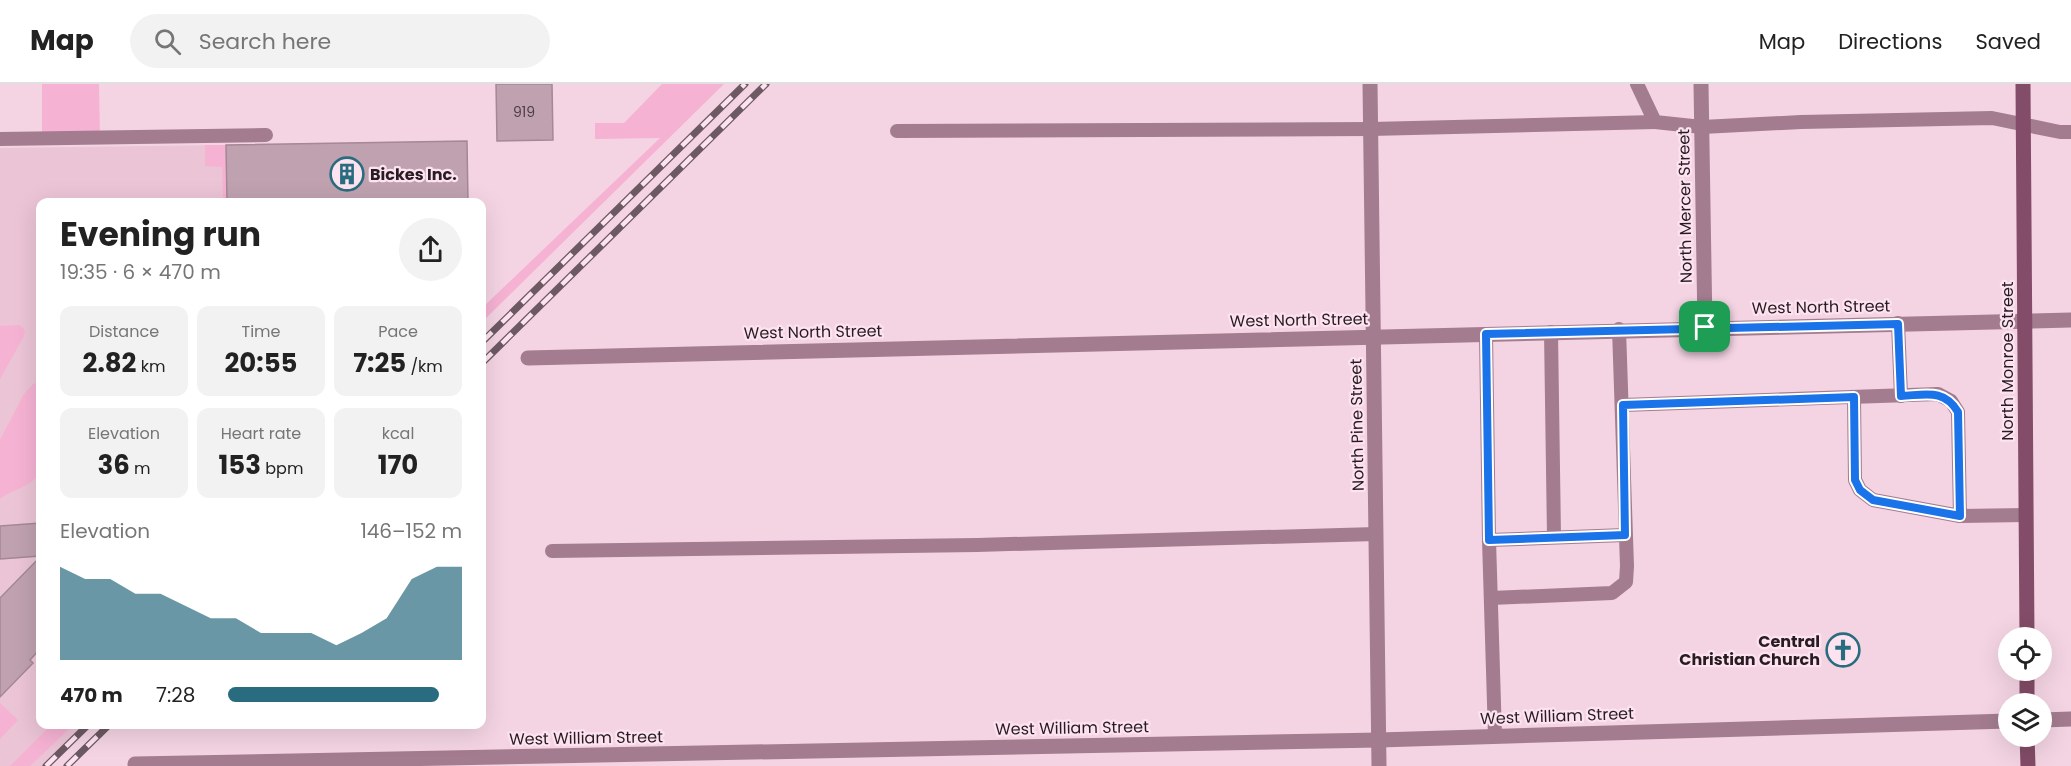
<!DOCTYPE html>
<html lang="en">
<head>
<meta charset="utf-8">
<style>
  body { margin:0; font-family:Poppins,sans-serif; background:#f2f2f2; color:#222; height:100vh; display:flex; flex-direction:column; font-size:22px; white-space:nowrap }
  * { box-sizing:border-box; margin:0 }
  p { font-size:20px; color:#767676 }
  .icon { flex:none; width:33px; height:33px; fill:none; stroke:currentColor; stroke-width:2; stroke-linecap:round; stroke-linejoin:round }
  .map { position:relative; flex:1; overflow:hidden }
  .side { position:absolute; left:36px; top:114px; width:450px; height:531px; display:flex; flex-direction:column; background:#fff; border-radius:12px; box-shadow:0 6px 24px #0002 }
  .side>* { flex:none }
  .controls { position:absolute; left:1998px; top:543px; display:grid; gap:12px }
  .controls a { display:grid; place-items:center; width:54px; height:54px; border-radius:50%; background:#fff; box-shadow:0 6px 24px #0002; font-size:30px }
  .pin { position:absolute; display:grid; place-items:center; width:51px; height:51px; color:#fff; margin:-26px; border-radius:12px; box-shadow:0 3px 9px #0006 }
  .round { display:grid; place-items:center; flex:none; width:63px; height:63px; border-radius:32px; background:#f2f2f2 }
  .head { display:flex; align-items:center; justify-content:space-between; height:102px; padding:0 24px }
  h1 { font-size:33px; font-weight:700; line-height:45px }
  .metrics { display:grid; grid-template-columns:repeat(3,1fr); gap:9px; height:102px; padding:6px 24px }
  .metrics div { display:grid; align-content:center; border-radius:12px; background:#f2f2f2; text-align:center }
  .metrics b { font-size:26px; font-weight:700 }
  .metrics small { font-size:16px; font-weight:400 }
  .metrics p { font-size:16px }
  .chart { height:168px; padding:12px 24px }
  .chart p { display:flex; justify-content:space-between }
  .chart svg { width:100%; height:108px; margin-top:6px; fill:#2a6c7f; opacity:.7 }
  ul { padding:0 24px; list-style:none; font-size:20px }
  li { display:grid; grid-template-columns:96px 72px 1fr; align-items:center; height:45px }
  li i { height:15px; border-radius:8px; background:#2a6c7f }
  header { display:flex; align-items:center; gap:36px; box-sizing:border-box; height:84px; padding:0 30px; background:#fff; border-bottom:2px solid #e0e0e0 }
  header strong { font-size:28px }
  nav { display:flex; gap:33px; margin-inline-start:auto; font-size:21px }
  .search { width:420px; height:54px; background:#f2f2f2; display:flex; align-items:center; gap:15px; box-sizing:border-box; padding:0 21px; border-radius:33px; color:#767676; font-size:22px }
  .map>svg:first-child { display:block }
  .built { fill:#ebc4d6 }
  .green { fill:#f6b2d3 }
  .building { fill:#bfa1af; stroke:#a58795; stroke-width:1.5 }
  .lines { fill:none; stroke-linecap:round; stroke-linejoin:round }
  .lane { stroke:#a37c8f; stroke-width:14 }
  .street { stroke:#a37c8f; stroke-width:15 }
  .secondary { stroke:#834c68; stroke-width:15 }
  .rail-casing { stroke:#6c5962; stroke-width:7 }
  .rail { stroke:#fde3ef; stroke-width:4.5; stroke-dasharray:14; stroke-linecap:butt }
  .route-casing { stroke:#fff; stroke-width:12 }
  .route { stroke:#1a73e8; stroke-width:8 }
  .labels { text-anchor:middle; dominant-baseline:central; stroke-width:4.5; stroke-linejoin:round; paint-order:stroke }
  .number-label { font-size:14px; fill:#4e3d45 }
  .poi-label { font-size:16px; font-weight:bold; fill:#281c22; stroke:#fde3ef; text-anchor:start }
  .street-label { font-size:16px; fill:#281c22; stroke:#fde3ef }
</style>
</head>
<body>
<header>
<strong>Map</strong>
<div class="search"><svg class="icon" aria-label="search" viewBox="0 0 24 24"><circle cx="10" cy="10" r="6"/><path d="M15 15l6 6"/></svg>Search here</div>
<nav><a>Map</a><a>Directions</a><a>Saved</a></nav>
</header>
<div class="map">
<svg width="2071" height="682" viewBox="0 0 2071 682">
  <rect width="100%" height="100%" fill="#f4d4e3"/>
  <!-- built -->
  <path class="built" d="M226,61L227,118H40V640L89,641L46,682H0V64Z"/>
  <!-- green -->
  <g class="green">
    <path d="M42,0H99L100,54L42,55Z"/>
    <path d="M662,0H724L482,238V224L660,54L595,55V39H624Z"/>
    <path d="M205,61H226L227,118H223L222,83L205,82Z"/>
    <path d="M0,242L19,241L25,246L24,252L0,295Z"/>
    <path d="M40,297L39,389C33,402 11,406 0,415V356L24,310L33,300Z"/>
    <path d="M0,619L18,636L0,655Z"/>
    <path d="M51,641H73L30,682H10Z"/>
  </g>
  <!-- building -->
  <g class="building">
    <path d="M496,0H552L553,56L497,57Z"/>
    <path d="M467,57L468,118H227L226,61Z"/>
    <path d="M40,439V472L0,475V442Z"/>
    <path d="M40,473V565L30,576L33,579L0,613V514Z"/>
  </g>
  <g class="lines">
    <!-- lane -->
    <g class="lane">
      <path d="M1637,0L1655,38L1702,43L1801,38L1992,34L2060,48H2071"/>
      <path d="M897,47L1371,45L1655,38"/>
      <path d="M0,55L266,51"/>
      <path d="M1898,239L1901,312"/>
      <path d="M1551,248L1554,453"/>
      <path d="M1486,250L1489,456L1495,652"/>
      <path d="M1854,313L1855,396L1860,406L1873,416L1960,432"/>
      <path d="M1623,321L1938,310L1951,317L1958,328L1960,432L2026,431"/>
      <path d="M1489,456L1625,451"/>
      <path d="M552,467L977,461L1376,450"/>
      <path d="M1491,514L1612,509L1626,498L1627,482L1619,245"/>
    </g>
    <!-- street -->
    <g class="street">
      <path d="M1370,0L1379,682"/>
      <path d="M1701,0L1705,244"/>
      <path d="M528,274L2071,236"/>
      <path d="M2042,636L2071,635"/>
      <path d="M135,680L1379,656L2008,637"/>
    </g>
    <!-- secondary -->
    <g class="secondary">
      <path d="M2023,0L2027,554"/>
      <path d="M2027,586V620"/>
      <path d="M2027,652L2028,682"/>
    </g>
    <!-- rail casing -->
    <g class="rail-casing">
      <g id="rail">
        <path d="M482,258L745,0"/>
        <path d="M482,279L766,0"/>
        <path d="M46,682L89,640"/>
        <path d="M67,682L110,640"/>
      </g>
    </g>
    <!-- rail -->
    <use href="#rail" class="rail"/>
  </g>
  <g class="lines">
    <!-- route casing -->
    <g class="route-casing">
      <path id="route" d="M1898,240L1901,312C1925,311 1944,304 1958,328L1960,432L1873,416L1860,406L1855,396L1854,313L1623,321L1625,451L1489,456L1486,250Z"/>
    </g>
    <!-- route -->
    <use href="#route" class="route"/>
  </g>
  <!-- icons -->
  <defs>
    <g id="building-ring" transform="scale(1.725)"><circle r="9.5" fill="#fde3ef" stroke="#2a6c7f" stroke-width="1.5"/><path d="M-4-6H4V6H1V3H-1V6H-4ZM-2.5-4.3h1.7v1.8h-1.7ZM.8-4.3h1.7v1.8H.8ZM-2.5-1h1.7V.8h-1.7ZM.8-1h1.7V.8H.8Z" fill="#2a6c7f"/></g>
    <g id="church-ring" transform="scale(1.725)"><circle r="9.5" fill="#fde3ef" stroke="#2a6c7f" stroke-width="1.5"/><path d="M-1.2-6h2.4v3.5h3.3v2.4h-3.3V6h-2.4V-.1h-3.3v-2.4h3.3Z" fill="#2a6c7f"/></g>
  </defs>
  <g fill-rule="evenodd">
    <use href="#building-ring" x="347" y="90"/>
    <use href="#church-ring" x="1843" y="566"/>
  </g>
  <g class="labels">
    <!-- number labels -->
    <g class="number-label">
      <text x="524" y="28">919</text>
    </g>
    <!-- poi labels -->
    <g class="poi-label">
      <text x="370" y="90">Bickes Inc.</text>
      <text x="1820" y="557" text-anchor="end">Central<tspan x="1820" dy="18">Christian Church</tspan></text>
    </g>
    <!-- street labels -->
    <g class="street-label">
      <text transform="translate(1685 122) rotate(-91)">North Mercer Street</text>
      <text transform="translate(1821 223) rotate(-1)">West North Street</text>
      <text transform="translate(1299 236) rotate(-1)">West North Street</text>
      <text transform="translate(813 248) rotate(-1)">West North Street</text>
      <text transform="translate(2007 277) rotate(-90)">North Monroe Street</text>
      <text transform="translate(1357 341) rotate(-91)">North Pine Street</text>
      <text transform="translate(1557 632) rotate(-2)">West William Street</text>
      <text transform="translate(1072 644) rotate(-1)">West William Street</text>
      <text transform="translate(586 654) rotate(-1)">West William Street</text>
    </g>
  </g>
</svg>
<div class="controls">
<a><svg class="icon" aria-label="locate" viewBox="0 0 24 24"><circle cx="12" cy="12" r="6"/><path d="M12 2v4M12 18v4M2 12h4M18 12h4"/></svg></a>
<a><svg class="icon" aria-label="layers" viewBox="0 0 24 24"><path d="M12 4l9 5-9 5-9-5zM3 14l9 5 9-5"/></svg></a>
</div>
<div class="pin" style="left:1705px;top:243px;background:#1e9e55"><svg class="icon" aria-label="arrive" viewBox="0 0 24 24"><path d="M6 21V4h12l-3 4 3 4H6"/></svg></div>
<section class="side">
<div class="head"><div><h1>Evening run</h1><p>19:35 · 6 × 470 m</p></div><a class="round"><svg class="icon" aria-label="share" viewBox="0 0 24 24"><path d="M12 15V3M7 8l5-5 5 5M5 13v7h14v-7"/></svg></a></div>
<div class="metrics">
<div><p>Distance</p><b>2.82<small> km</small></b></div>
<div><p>Time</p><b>20:55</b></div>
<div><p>Pace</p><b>7:25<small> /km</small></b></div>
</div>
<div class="metrics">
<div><p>Elevation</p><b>36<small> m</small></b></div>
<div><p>Heart rate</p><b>153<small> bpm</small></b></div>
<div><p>kcal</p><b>170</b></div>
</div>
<div class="chart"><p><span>Elevation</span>146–152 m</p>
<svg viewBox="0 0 160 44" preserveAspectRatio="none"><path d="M0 44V6L10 11L20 11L30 17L40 17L50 22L60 27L70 27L80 33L90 33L100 33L110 38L120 33L130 27L140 11L150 6L160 6V44z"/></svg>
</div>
<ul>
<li><b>470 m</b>7:28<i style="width:90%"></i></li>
</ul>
</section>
</div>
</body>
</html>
